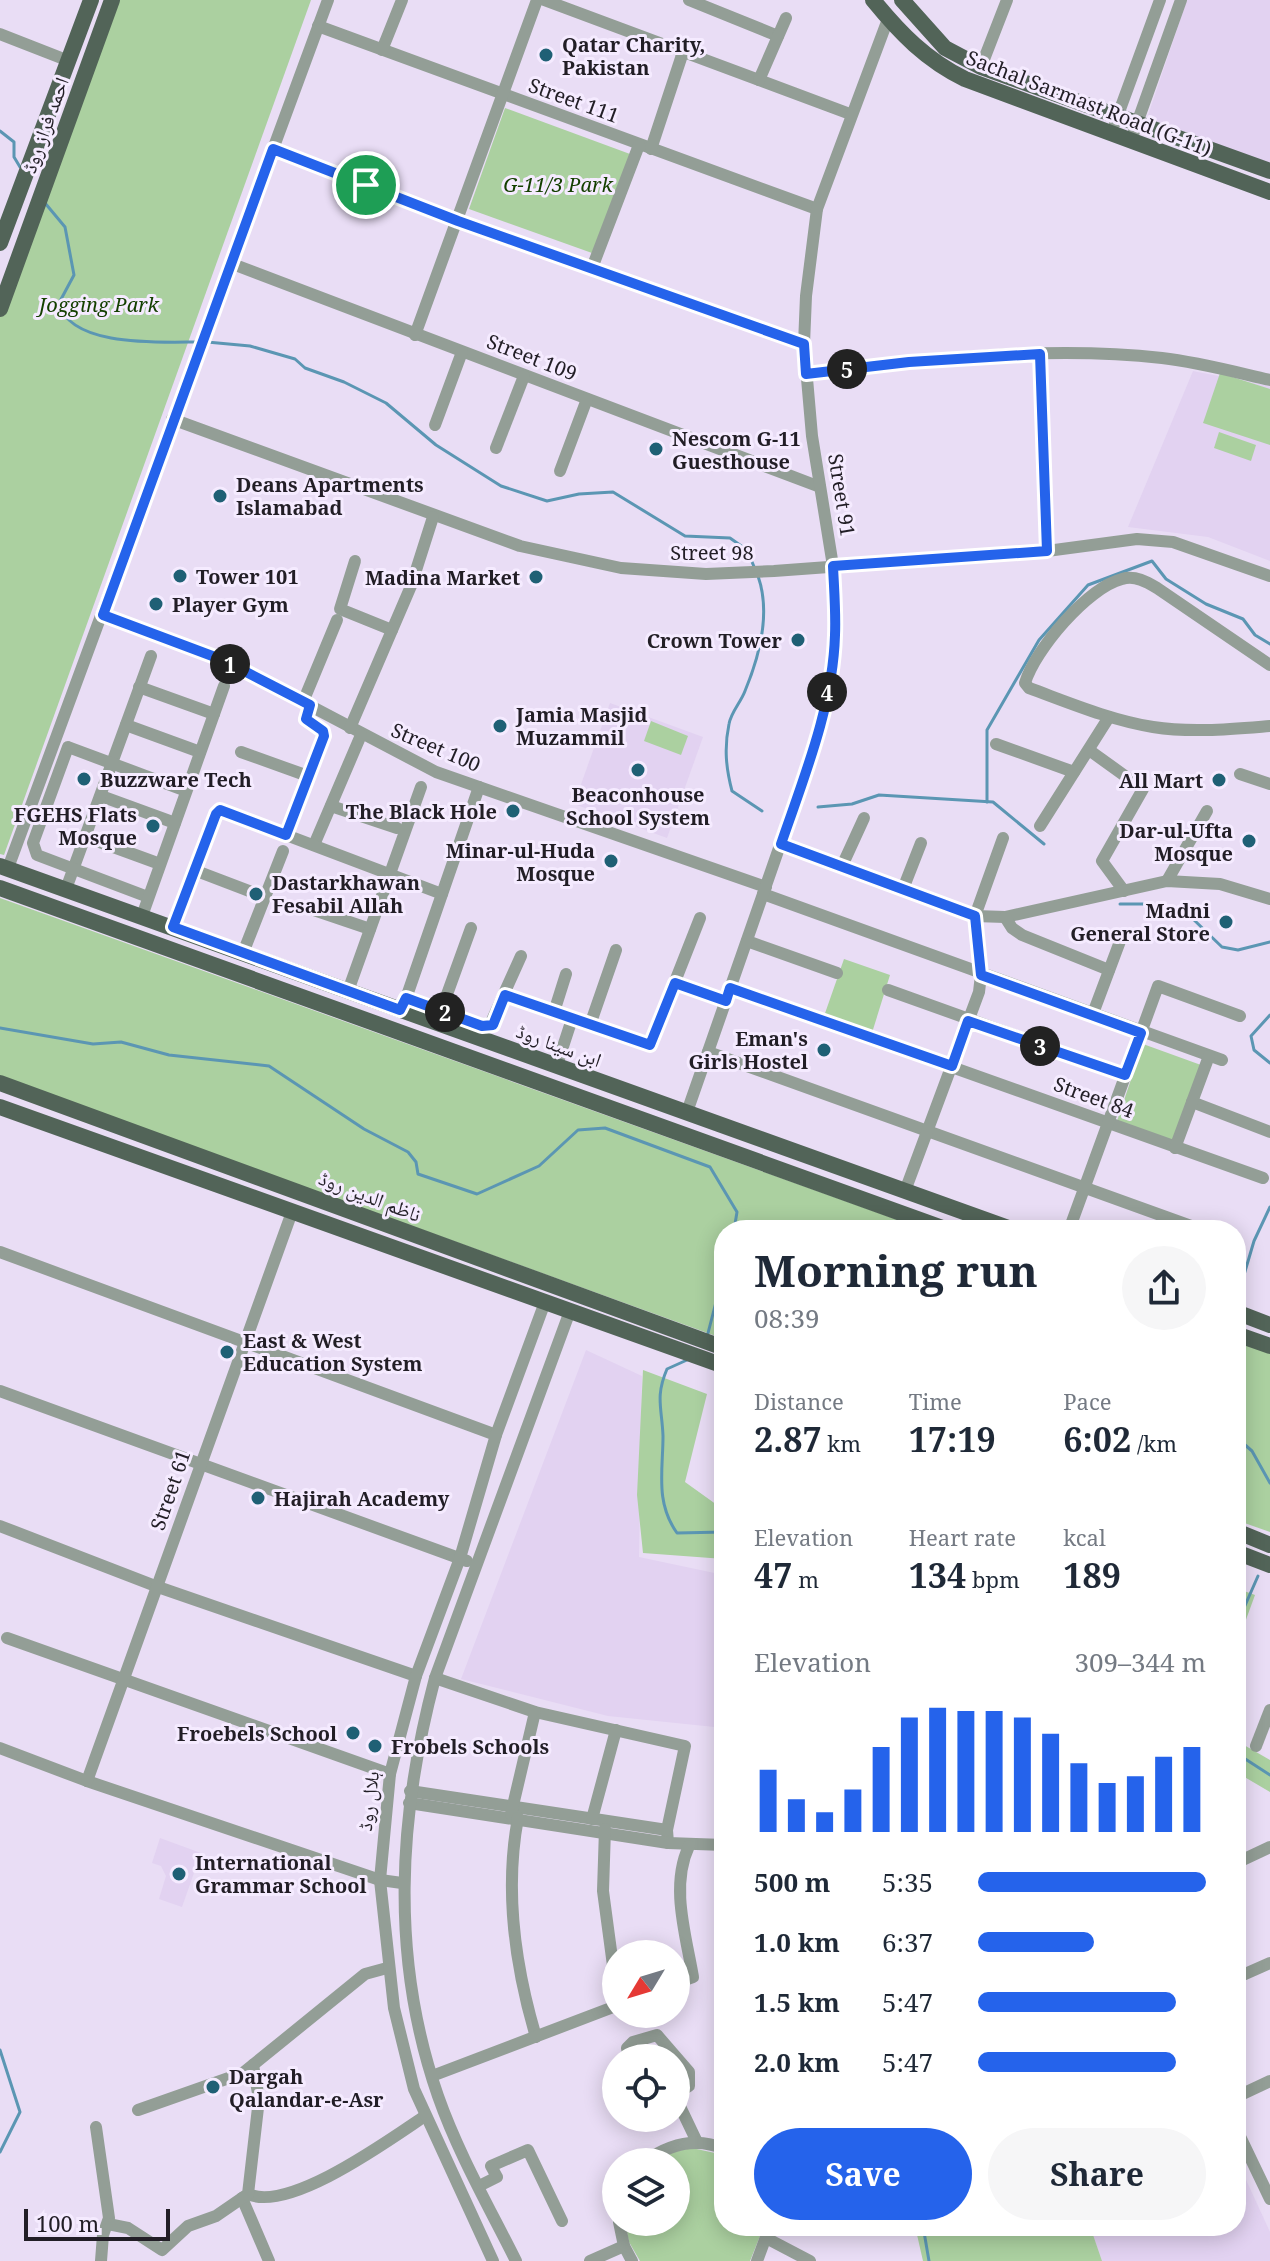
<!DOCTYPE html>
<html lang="en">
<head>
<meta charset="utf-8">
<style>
  body { margin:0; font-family:"Noto Serif","Noto Naskh Arabic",serif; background:#f6f6f7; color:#1f2937; height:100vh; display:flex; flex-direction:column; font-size:30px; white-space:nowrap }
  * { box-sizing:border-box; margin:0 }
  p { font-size:26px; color:#747a83 }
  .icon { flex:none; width:44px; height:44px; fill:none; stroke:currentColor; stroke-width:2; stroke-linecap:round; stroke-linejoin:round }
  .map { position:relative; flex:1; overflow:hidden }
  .side { position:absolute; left:714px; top:1220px; width:532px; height:1016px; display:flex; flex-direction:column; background:#fff; border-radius:32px; box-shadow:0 4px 20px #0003 }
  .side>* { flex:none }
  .needle { width:52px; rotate:232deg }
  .fabs { position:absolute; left:602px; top:1940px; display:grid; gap:16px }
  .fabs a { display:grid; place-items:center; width:88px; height:88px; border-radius:50%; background:#fff; box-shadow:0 4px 20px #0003; font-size:40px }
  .scale { position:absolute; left:24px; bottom:20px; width:146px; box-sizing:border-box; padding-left:8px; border:4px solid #221e26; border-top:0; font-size:22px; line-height:28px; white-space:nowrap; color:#221e26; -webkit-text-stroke:6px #f5ebff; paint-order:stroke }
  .pin { position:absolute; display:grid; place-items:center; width:68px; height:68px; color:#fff; margin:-34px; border:4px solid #fff; border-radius:50%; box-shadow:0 2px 8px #0007 }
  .km { position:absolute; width:40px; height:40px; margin:-20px; border-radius:50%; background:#222; color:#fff; font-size:22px; line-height:40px; text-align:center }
  .round { display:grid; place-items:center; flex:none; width:84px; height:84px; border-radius:42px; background:#f6f6f7 }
  .head { display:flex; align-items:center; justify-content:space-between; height:136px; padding:0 40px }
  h1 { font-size:44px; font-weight:700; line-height:60px }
  .metrics { display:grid; grid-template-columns:repeat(3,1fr); gap:12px; height:136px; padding:8px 40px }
  .metrics div { display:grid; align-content:center }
  .metrics b { font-size:34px; font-weight:700 }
  .metrics small { font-size:22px; font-weight:400 }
  .metrics p { font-size:22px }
  .chart { height:224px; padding:16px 40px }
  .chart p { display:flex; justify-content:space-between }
  .chart svg { width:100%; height:144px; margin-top:8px; stroke:#2563eb; stroke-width:6 }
  .primary-button { display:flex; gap:16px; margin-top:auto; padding:16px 40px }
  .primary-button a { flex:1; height:92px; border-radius:48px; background:#2563eb; color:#fff; font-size:32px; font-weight:700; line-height:92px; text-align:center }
  .primary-button a+a { background:#f6f6f7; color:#1f2937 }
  ul { padding:0 40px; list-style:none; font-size:26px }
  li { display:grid; grid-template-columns:128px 96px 1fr; align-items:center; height:60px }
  li i { height:20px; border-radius:10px; background:#2563eb }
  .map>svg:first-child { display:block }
  .built { fill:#e2d2f1 }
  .green { fill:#abd0a0 }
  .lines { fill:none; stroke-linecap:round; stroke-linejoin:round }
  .stream { stroke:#5b96b3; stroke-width:3 }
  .minor { stroke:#939e96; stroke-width:12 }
  .major { stroke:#526458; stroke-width:16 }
  .route-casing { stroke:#fff; stroke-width:16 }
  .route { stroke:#2563eb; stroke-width:10 }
  .poi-dot { fill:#1f6075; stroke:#f5ebff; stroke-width:3 }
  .labels { text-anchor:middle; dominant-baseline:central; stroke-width:6; stroke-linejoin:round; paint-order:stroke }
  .poi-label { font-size:20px; font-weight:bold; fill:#221e26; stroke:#f5ebff; text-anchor:start }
  .street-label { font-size:20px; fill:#221e26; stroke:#f5ebff }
  .park-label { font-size:20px; font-style:italic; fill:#144000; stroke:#f5ebff }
</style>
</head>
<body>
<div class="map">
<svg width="1270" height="2261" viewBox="0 0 1270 2261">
  <rect width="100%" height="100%" fill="#e9ddf5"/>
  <!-- built -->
  <g class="built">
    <path d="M1187,0H1270V167L1145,124Z"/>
    <path d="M1193,371L1270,386V561L1208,537L1128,527Z"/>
    <path d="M610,703L703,737L667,838L574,804Z"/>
    <path d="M586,1350L642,1376L639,1557L724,1575V1728L608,1716L461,1679Z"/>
    <path d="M160,1838L201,1853L182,1907L159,1899L166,1876L161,1866L152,1863Z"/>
    <path d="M1236,2158L1270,2232V2261H1102L1090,2226H1236Z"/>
  </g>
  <!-- green -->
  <g class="green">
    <path d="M107,0H311L4,855L0,854V295Z"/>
    <path d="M505,108L630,154L592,253L469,209Z"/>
    <path d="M1220,373L1270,389V445L1203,423Z"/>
    <path d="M1219,432L1256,445L1251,461L1214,448Z"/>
    <path d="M651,721L688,736L681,755L644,741Z"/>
    <path d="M0,898L926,1230H724V1339L713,1335L0,1077Z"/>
    <path d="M844,959L890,975L871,1036L823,1019Z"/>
    <path d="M1143,1044L1201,1065L1175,1142L1117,1121Z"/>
    <path d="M1236,1340L1270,1352V1532L1236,1520Z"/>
    <path d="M643,1370L707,1394L685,1482L724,1510V1559L643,1553L637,1495Z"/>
    <path d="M1236,1588L1255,1595L1236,1647Z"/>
    <path d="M1236,1733L1237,1741L1270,1760V1792L1236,1772Z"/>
    <path d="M692,2148L724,2155V2226H764L750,2261H640L629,2242L625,2222H676V2162H653L673,2152Z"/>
    <path d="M915,2226H1090L1102,2261H923Z"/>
  </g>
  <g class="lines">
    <!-- stream -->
    <g class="stream">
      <path d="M0,131L14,142V157L20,167"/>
      <path d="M45,203L65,227L74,275L59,303C70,348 162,342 199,342"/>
      <path d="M207,342L250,346L295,359L305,368L344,382L386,403L436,445L501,486L547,501L579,494L613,492L685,536L730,538L747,550L755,569"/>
      <path d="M758,576C771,613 760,655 745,691C741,702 731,712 729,724C724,748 726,768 732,791L762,811"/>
      <path d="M987,802V730L1039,640L1088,585L1152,561L1166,579L1206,604L1243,619L1255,635L1270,644"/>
      <path d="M818,807L852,804L879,795L993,802L1044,844"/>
      <path d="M1120,904H1143L1193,919L1222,947L1238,950L1270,942"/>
      <path d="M1270,1015L1251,1036L1254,1050L1270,1063"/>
      <path d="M0,1028L93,1044L121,1042L169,1055L269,1066L364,1129L408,1152L416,1162L418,1174L477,1194L539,1166L578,1130L605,1128L710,1167L737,1212L734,1230"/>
      <path d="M1241,1285L1254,1241L1270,1207"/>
      <path d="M707,1337L724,1271"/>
      <path d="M1236,1350V1437L1252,1451L1270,1483"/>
      <path d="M687,1360L667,1369C655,1397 662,1408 663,1436C663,1471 655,1502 677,1533L724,1532"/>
      <path d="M1236,1626L1258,1576"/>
      <path d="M1236,1753L1270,1775"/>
      <path d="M0,2050L20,2112L0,2152"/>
      <path d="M923,2226L929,2261"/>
    </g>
    <!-- minor -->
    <g class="minor">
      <path d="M544,0L850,114"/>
      <path d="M689,0L778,36"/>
      <path d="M318,26L817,209"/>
      <path d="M0,34L69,61"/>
      <path d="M382,50L402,0"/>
      <path d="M981,67L1007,0"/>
      <path d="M759,80L786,18"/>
      <path d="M1115,123L1160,0"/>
      <path d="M1131,140L1181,0"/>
      <path d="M273,149L458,221L804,344"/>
      <path d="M651,149L683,52"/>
      <path d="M230,263L820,487"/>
      <path d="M592,268L639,145"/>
      <path d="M415,335L537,0"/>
      <path d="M1040,354L1047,551"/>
      <path d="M806,374C923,360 1044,345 1162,358C1198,362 1235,372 1270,380"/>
      <path d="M172,419L520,546L621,568L706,574L774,571L1047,551L1137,539L1173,542L1270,576"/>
      <path d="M435,425L462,352"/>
      <path d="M496,448L524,376"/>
      <path d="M560,471L587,399"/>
      <path d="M355,561L340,609L392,630"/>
      <path d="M103,615L223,660L436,772L766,887"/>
      <path d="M1270,665L1157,588C1147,582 1135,575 1122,579C1087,588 1035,650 1025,683L1029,688C1070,703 1110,720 1153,727C1191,733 1232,729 1270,726"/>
      <path d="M139,687L214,714"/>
      <path d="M303,702L337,620"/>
      <path d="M126,725L200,752"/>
      <path d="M350,728L411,586L433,517"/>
      <path d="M996,744L1074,772"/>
      <path d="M1089,750L1143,789L1102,861L1124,891"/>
      <path d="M241,752L308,776"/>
      <path d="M1240,774L1270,784"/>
      <path d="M101,796L175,823"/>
      <path d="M331,806L397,828"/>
      <path d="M1040,826L1109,717"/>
      <path d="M286,835L324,736L323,731L306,719L310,705"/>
      <path d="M86,837L160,864"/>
      <path d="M781,844L975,916L1005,917L1167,881L1220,884L1270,899"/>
      <path d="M314,845L361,735"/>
      <path d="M842,866L864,818"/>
      <path d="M8,868L328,0"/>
      <path d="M194,870L265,897"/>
      <path d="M1167,881L1207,811"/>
      <path d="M66,889L151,656"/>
      <path d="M903,889L921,843"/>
      <path d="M763,894L1222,1060"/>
      <path d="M148,897L37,855L33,843L68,747L186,791"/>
      <path d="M305,907L370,929"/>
      <path d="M142,916L224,686"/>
      <path d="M1005,917L1012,928L1022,935L1109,970"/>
      <path d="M173,927L215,816L220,810L442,894"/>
      <path d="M747,941L837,973"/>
      <path d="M243,953L283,851"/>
      <path d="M675,983L726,1001"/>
      <path d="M730,988L1263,1178"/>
      <path d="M888,990L1125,1075"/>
      <path d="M348,991L421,787"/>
      <path d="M505,995L650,1045L700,918"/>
      <path d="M406,998L489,1027L521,956"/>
      <path d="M402,1010L479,787"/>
      <path d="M441,1011L471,928"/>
      <path d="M554,1012L566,974"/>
      <path d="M1092,1016L1122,936"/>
      <path d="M590,1025L616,950"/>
      <path d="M708,1052L1202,1230"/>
      <path d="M557,1065L572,1019"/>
      <path d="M1192,1102L1270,1132"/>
      <path d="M687,1112L816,742L831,673L835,636L833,566L812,436L804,344L806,296L817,209L888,19"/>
      <path d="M1175,1148L1209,1056"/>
      <path d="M905,1191L979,992L981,975L975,916L1003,838"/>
      <path d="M1069,1230L1158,986L1240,1016"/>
      <path d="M0,1252L496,1435"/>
      <path d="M0,1391L467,1561"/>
      <path d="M0,1526L158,1587L416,1676"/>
      <path d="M7,1638L390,1774"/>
      <path d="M435,1678L535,1712L685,1746L667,1830L668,1843"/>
      <path d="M1256,1746L1270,1710"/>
      <path d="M0,1748L87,1781L380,1880L402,1883"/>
      <path d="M87,1781L292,1212"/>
      <path d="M410,1791L667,1830"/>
      <path d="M409,1803L668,1843L724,1845"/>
      <path d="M511,1814L535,1712"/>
      <path d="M518,1818C504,1892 515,1966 536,2037"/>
      <path d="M592,1819L616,1730"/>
      <path d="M605,1829L603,1891L616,1988"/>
      <path d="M1236,1863L1270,1847"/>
      <path d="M1236,1978L1270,1963"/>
      <path d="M676,1983L693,1977C686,1935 670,1886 689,1846"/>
      <path d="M629,2058L627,2048L633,2042L657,2035L689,2072V2086L676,2094"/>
      <path d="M432,2076L616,2006"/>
      <path d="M1236,2097L1270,2081"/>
      <path d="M676,2098L697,2142"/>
      <path d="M138,2110L243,2073L365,1974L387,1968"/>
      <path d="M96,2127L109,2218L103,2235L101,2261"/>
      <path d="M1236,2128L1270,2199"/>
      <path d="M644,2162C668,2145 695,2136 724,2149"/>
      <path d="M479,2186L497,2177L491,2166L528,2150L562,2221"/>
      <path d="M248,2194C289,2213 389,2140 425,2116"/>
      <path d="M242,2198L269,2261"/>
      <path d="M619,2222L624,2246L632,2261"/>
      <path d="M108,2224L128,2228L162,2250L188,2226L216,2216L248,2194L259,2099L253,2065"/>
      <path d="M768,2239L810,2261"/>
      <path d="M493,2261L414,2089L394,2008L380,1880L390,1774L416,1676L460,1558L496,1435L545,1302"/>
      <path d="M516,2261C489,2207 458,2153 438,2096C390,1958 398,1817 435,1678L570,1311"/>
      <path d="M590,2261L624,2246"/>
      <path d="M757,2261L770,2226"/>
    </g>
    <!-- major -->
    <g class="major">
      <path d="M873,0C900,33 926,60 965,79L1270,192"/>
      <path d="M902,0L945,48L981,67L1270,171"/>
      <path d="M0,243L91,0"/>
      <path d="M0,309L112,0"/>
      <path d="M0,866L1014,1230"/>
      <path d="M0,888L948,1230"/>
      <path d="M0,1083L724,1348"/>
      <path d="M0,1107L724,1366"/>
      <path d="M1236,1312L1270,1325"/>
      <path d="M1236,1334L1270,1346"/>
      <path d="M1236,1531L1270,1545"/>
      <path d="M1236,1552L1270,1565"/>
    </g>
  </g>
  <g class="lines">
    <!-- route casing -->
    <g class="route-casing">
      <path id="route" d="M273,149L458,221L804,344L806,374L909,362L1040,354L1047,551L833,566C834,589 836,612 835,635C833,706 804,777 781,844L975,916L981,975L1141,1033L1125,1075L968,1021L952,1066L730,988L726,1001L675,983L650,1045L505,995L493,1025L482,1026L406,998L400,1010L173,927L216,814L220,810L286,835L324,736L323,731L306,719L310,705L223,660L103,615Z"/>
    </g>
    <!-- route -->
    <use href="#route" class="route"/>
  </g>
  <!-- markers -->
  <g class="poi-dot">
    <circle cx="546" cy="55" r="8"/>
    <circle cx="656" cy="449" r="8"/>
    <circle cx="220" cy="496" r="8"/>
    <circle cx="180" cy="576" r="8"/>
    <circle cx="536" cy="577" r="8"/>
    <circle cx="156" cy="604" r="8"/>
    <circle cx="798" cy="640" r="8"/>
    <circle cx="500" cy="726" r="8"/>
    <circle cx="638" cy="770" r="8"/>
    <circle cx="84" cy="779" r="8"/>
    <circle cx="1219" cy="780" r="8"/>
    <circle cx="513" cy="811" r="8"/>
    <circle cx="153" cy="826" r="8"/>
    <circle cx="1249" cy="841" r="8"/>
    <circle cx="611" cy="861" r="8"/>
    <circle cx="256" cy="894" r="8"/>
    <circle cx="1226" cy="922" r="8"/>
    <circle cx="824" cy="1050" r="8"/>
    <circle cx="227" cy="1352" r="8"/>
    <circle cx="258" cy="1498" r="8"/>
    <circle cx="353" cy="1733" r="8"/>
    <circle cx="375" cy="1746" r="8"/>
    <circle cx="179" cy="1874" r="8"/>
    <circle cx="213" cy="2087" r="8"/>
  </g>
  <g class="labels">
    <!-- poi labels -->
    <g class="poi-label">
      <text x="562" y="44">Qatar Charity,<tspan x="562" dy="23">Pakistan</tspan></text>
      <text x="672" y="438">Nescom G-11<tspan x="672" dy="23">Guesthouse</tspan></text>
      <text x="236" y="484">Deans Apartments<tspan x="236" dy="23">Islamabad</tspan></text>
      <text x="196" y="576">Tower 101</text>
      <text x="520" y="577" text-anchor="end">Madina Market</text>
      <text x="172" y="604">Player Gym</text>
      <text x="782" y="640" text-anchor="end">Crown Tower</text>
      <text x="516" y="714">Jamia Masjid<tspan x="516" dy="23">Muzammil</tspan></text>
      <text x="100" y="779">Buzzware Tech</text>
      <text x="1203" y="780" text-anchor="end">All Mart</text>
      <text x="638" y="794" text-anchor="middle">Beaconhouse<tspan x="638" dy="23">School System</tspan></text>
      <text x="497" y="811" text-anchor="end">The Black Hole</text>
      <text x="137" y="814" text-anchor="end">FGEHS Flats<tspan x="137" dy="23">Mosque</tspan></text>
      <text x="1233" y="830" text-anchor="end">Dar-ul-Ufta<tspan x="1233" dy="23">Mosque</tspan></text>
      <text x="595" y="850" text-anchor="end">Minar-ul-Huda<tspan x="595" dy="23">Mosque</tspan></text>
      <text x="272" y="882">Dastarkhawan<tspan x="272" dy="23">Fesabil Allah</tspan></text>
      <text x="1210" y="910" text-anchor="end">Madni<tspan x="1210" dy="23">General Store</tspan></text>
      <text x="808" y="1038" text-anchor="end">Eman's<tspan x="808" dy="23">Girls Hostel</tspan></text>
      <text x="243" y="1340">East &amp; West<tspan x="243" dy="23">Education System</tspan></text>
      <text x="274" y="1498">Hajirah Academy</text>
      <text x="337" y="1733" text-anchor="end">Froebels School</text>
      <text x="391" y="1746">Frobels Schools</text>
      <text x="195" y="1862">International<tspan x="195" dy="23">Grammar School</tspan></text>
      <text x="229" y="2076">Dargah<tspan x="229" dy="23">Qalandar-e-Asr</tspan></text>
    </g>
    <!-- street labels -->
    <g class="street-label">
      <text transform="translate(574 100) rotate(20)">Street 111</text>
      <text transform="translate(1089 103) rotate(21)">Sachal Sarmast Road (G-11)</text>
      <text transform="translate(45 125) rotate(-70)">احمد فراز روڈ</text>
      <text transform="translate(532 357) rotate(21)">Street 109</text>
      <text transform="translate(842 495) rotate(81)">Street 91</text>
      <text x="712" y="552">Street 98</text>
      <text transform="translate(436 747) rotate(23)">Street 100</text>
      <text transform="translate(559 1045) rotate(20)">ابن سینا روڈ</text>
      <text transform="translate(1094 1097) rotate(20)">Street 84</text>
      <text transform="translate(370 1196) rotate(21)">ناظم الدین روڈ</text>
      <text transform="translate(170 1490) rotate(-71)">Street 61</text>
      <text transform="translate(368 1801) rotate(-83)">ہلال روڈ</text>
    </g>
    <!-- park labels -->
    <g class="park-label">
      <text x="558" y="184">G-11/3 Park</text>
      <text x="99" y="304">Jogging Park</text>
    </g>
  </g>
</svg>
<div class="fabs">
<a><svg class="needle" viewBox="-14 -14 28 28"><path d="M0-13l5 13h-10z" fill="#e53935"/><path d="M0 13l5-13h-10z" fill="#747a83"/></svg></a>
<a><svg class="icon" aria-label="locate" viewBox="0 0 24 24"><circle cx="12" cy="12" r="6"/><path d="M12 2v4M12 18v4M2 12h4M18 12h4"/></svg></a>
<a><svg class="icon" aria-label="layers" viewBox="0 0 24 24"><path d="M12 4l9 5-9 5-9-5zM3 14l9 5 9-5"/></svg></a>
</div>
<div class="scale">100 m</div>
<div class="pin" style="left:366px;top:185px;background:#1e9e55"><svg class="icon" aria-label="arrive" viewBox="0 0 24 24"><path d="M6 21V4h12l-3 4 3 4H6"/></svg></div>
<b class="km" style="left:230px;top:664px">1</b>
<b class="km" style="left:445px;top:1012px">2</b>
<b class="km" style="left:1040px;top:1046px">3</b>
<b class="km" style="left:827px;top:692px">4</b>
<b class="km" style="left:847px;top:369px">5</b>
<section class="side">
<div class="head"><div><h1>Morning run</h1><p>08:39</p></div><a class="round"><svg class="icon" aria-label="share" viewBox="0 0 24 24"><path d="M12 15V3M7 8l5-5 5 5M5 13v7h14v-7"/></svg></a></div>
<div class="metrics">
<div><p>Distance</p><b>2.87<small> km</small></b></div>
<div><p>Time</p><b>17:19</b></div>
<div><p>Pace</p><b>6:02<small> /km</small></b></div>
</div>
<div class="metrics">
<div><p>Elevation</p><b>47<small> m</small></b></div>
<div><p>Heart rate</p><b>134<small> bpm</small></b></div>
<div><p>kcal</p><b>189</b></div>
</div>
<div class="chart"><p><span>Elevation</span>309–344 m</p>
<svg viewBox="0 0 160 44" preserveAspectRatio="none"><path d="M5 44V25M15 44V34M25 44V38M35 44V31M45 44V18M55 44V9M65 44V6M75 44V7M85 44V7M95 44V9M105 44V14M115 44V23M125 44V29M135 44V27M145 44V21M155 44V18"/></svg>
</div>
<ul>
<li><b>500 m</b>5:35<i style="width:100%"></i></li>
<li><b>1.0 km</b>6:37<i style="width:51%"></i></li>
<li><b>1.5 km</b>5:47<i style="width:87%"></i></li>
<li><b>2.0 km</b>5:47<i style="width:87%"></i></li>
</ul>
<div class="primary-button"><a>Save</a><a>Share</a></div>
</section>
</div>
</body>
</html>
